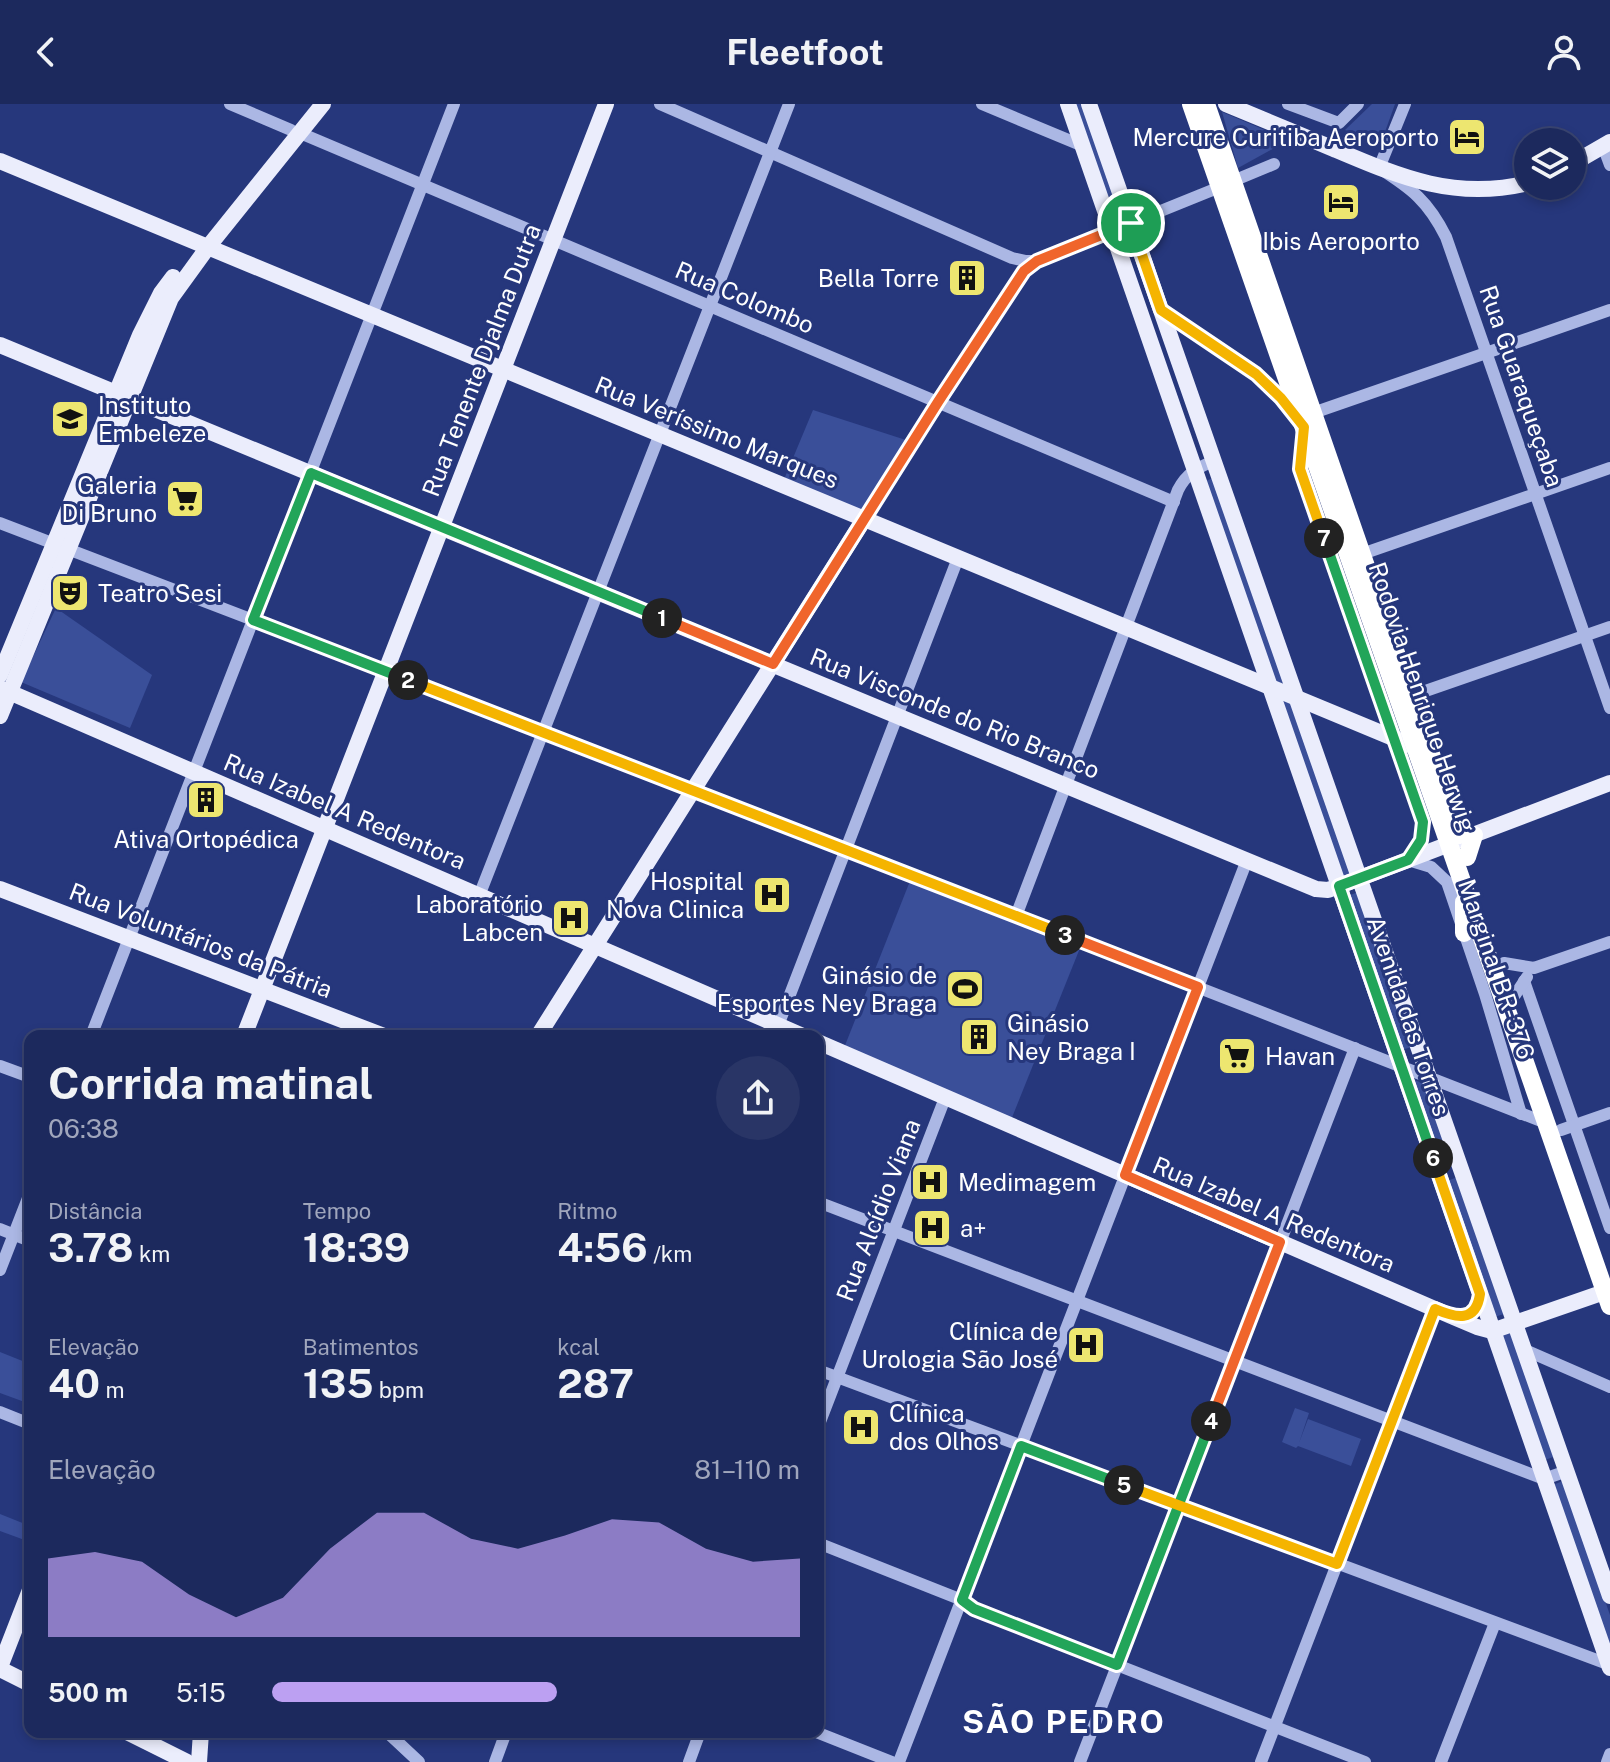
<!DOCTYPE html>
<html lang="pt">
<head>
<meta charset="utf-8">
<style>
  body { margin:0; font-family:"Public Sans",sans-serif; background:#293566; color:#f1f3f6; height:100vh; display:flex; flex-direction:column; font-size:30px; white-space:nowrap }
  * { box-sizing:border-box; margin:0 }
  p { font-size:26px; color:#a0a6bc }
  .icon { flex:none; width:44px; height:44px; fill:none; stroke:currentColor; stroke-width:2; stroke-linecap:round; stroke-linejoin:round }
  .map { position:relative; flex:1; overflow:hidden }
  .side { position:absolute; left:24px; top:926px; width:800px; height:708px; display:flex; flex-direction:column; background:#1c295d; border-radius:16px; box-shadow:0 4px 12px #0003,0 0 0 2px #3a4572 }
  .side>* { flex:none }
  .buttons { position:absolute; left:1514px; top:24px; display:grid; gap:16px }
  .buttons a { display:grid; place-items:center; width:72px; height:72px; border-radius:50%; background:#1c295d; box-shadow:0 4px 12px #0003,0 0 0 2px #3a4572; font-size:40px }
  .pin { position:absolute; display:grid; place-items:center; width:68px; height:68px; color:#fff; margin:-34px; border:4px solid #fff; border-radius:50%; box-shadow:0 2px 8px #0007 }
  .km { position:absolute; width:40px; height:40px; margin:-20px; border-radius:50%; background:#222; color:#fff; font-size:22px; line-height:40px; text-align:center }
  .round { display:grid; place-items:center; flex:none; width:84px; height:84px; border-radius:42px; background:#293566 }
  .overview { display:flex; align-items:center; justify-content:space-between; height:136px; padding:0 24px }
  h1 { font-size:44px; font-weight:700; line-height:60px }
  .metrics { display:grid; grid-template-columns:repeat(3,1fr); gap:12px; height:136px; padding:8px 24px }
  .metrics div { display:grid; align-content:center }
  .metrics b { font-size:40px; font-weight:700 }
  .metrics small { font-size:22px; font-weight:400 }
  .metrics p { font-size:22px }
  .chart { height:224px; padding:16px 24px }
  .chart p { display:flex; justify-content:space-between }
  .chart svg { width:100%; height:144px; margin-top:8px; fill:#bca0f2; opacity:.7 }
  ul { padding:0 24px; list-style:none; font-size:26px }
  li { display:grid; grid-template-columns:128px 96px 1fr; align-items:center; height:60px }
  li i { height:20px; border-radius:10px; background:#bca0f2 }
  header { display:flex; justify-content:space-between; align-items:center; height:104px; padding:0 24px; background:#1c295d; font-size:36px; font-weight:700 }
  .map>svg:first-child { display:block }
  .green { fill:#3a4f99 }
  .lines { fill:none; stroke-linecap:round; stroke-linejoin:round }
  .minor { stroke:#abb7e4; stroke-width:12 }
  .major { stroke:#ebedfc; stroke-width:16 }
  .highway { stroke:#fff; stroke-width:18 }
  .split-1-casing { stroke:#fff; stroke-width:16 }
  .split-2-casing { stroke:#fff; stroke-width:16 }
  .split-3-casing { stroke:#fff; stroke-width:16 }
  .split-4-casing { stroke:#fff; stroke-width:16 }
  .split-5-casing { stroke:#fff; stroke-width:16 }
  .split-6-casing { stroke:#fff; stroke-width:16 }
  .split-7-casing { stroke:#fff; stroke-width:16 }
  .split-8-casing { stroke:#fff; stroke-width:16 }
  .split-1 { stroke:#f0652b; stroke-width:10 }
  .split-2 { stroke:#22a559; stroke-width:10 }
  .split-3 { stroke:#f5b400; stroke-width:10 }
  .split-4 { stroke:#f0652b; stroke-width:10 }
  .split-5 { stroke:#22a559; stroke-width:10 }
  .split-6 { stroke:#f5b400; stroke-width:10 }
  .split-7 { stroke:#22a559; stroke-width:10 }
  .split-8 { stroke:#f5b400; stroke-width:10 }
  .labels { text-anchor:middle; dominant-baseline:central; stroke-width:6; stroke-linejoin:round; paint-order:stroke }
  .poi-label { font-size:24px; fill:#fff; stroke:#26377c; text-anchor:end }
  .street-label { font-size:24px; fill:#fff; stroke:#26377c }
  .district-label { font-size:32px; font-weight:bold; letter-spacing:2px; fill:#fff; stroke:#26377c }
</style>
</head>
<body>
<header><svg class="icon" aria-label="back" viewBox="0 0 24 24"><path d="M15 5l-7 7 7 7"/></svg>Fleetfoot<svg class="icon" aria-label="person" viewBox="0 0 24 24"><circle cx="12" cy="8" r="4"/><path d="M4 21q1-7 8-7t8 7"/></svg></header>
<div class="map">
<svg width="1610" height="1658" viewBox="0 0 1610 1658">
  <rect width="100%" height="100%" fill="#26377c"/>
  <!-- green -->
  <g class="green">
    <path d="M1071,0H1085L1124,111L1112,116Z"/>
    <path d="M1372,0H1395L1381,39L1345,26Z"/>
    <path d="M1222,8L1289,36L1238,64Z"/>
    <path d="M813,306L909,337L863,410L783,378Z"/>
    <path d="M1214,374L1287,581L1273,580L1205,377Z"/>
    <path d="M56,504L152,571L130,624L21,578Z"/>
    <path d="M1279,595L1294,598L1354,770L1340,775Z"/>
    <path d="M910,777L1080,844L1011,1016L844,944Z"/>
    <path d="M1358,788L1412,943L1401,946L1348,792Z"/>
    <path d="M1409,974L1425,980L1450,1054L1438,1059Z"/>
    <path d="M1458,1073L1504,1210L1491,1214L1444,1078Z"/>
    <path d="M1511,1226L1556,1352L1542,1357L1498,1228Z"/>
    <path d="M0,1248L30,1260V1300L0,1289Z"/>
    <path d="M1295,1304L1309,1309L1299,1339L1308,1315L1361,1335L1351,1362L1298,1342L1296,1344L1282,1338Z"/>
    <path d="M1563,1377L1610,1511V1546L1550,1382Z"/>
    <path d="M0,1410L30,1422V1438L0,1427Z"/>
  </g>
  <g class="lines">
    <!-- minor -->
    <g class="minor">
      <path d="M230,0L291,26"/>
      <path d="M660,0L1012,154L1026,157H1036"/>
      <path d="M982,0L1083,42"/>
      <path d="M1288,0L1339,19L1358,0"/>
      <path d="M1405,0L1379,64C1412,85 1428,97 1446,133L1610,604"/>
      <path d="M300,29L1174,398"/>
      <path d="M1603,42L1610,61"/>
      <path d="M1233,77L1274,60"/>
      <path d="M1161,206L1256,270L1268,280L1295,312"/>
      <path d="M1313,309L1610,206"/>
      <path d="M1303,332L1300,365L1423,718L1421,736L1408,756L1431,763L1447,778L1485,890L1521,1010"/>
      <path d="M864,415L1026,165L1037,157L1220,83"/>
      <path d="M0,419L386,567L1546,1019"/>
      <path d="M1362,450L1610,364"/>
      <path d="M1411,592L1610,523"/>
      <path d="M479,792L789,0"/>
      <path d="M1016,812L1178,386C1186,370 1198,363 1214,357"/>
      <path d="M1504,859L1534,864L1610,838"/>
      <path d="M1524,877L1610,1124"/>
      <path d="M1515,891L1527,873"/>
      <path d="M91,932L454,0"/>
      <path d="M774,932L958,454"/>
      <path d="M0,962L30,973"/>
      <path d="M1561,1026L1610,1009"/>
      <path d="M818,1098L1544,1375L1567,1367"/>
      <path d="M0,1125L30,1137"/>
      <path d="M0,1166L30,1089"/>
      <path d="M1525,1246L1610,1283"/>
      <path d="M818,1266L1610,1561"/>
      <path d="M0,1308L30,1320"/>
      <path d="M818,1323L945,994"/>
      <path d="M818,1439L962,1496L974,1505L1365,1658"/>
      <path d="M387,1628L419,1658"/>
      <path d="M816,1628L892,1658"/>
      <path d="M495,1658L506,1628"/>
      <path d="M689,1658L700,1628"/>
      <path d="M899,1658L1247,756"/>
      <path d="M1080,1658L1355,944"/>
      <path d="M1261,1658L1435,1205"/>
      <path d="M1441,1658L1495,1519"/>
      <path d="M1607,1658L1610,1650"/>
    </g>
    <!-- major -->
    <g class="major">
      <path d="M1068,0L1610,1564"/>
      <path d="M1089,0L1610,1492"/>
      <path d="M1226,0C1262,15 1298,30 1334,45C1400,73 1455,97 1528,79"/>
      <path d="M0,57L1415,643"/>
      <path d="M1572,60L1610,38"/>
      <path d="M0,241L1316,785L1328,786L1339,782L1610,679"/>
      <path d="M0,571L140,231L161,189L173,173"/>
      <path d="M0,584L803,932"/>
      <path d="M0,612L171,194L208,143L323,0"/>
      <path d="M0,785L384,932"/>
      <path d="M244,932L606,0"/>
      <path d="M538,932L864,415"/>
      <path d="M818,938L1451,1212L1477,1223L1492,1227"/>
      <path d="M1492,1227L1610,1186"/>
      <path d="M0,1563L30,1486"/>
      <path d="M0,1565L30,1580"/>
      <path d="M127,1628L187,1658"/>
      <path d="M199,1658L201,1628"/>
    </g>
    <!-- highway -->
    <g class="highway">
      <path d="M1191,0L1610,1202"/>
      <path d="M1206,0L1459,731"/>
      <path d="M1467,753L1474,731"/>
      <path d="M1464,798V829"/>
    </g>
  </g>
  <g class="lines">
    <!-- split-1 casing -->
    <g class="split-1-casing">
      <path id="split-1" d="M662,514L773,560L938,298L1024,167L1037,157L1131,119"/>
    </g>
    <!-- split-2 casing -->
    <g class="split-2-casing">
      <path id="split-2" d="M408,576L253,516L311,369L662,514"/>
    </g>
    <!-- split-3 casing -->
    <g class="split-3-casing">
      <path id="split-3" d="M408,576L1065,831"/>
    </g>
    <!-- split-4 casing -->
    <g class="split-4-casing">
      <path id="split-4" d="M1065,831L1198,883L1125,1071L1280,1138L1211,1317"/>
    </g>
    <!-- split-5 casing -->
    <g class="split-5-casing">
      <path id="split-5" d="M1124,1381L1021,1342L962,1496L974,1505L1117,1561L1211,1317"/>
    </g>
    <!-- split-6 casing -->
    <g class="split-6-casing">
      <path id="split-6" d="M1124,1381L1337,1460L1435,1205C1456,1214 1476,1219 1480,1190L1433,1054"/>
    </g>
    <!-- split-7 casing -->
    <g class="split-7-casing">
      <path id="split-7" d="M1324,434L1423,718L1421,736L1408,756L1339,782L1433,1054"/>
    </g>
    <!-- split-8 casing -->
    <g class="split-8-casing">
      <path id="split-8" d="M1131,119L1161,206L1256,270L1281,294L1304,323L1300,365L1324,434"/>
    </g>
    <!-- split-1 -->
    <use href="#split-1" class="split-1"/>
    <!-- split-2 -->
    <use href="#split-2" class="split-2"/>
    <!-- split-3 -->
    <use href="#split-3" class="split-3"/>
    <!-- split-4 -->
    <use href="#split-4" class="split-4"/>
    <!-- split-5 -->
    <use href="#split-5" class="split-5"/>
    <!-- split-6 -->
    <use href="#split-6" class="split-6"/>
    <!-- split-7 -->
    <use href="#split-7" class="split-7"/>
    <!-- split-8 -->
    <use href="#split-8" class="split-8"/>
  </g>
  <!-- icons -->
  <defs>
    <g id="hotel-square" transform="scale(2)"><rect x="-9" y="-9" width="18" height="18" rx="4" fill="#ede670" stroke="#26377c"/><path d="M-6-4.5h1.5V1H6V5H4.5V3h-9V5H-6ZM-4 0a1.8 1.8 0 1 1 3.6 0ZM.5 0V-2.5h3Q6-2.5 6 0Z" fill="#111"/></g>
    <g id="building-square" transform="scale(2)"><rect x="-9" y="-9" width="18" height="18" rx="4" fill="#ede670" stroke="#26377c"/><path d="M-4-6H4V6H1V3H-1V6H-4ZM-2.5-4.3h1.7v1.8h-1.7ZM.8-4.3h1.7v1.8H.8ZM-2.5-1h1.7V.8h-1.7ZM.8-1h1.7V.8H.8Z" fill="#111"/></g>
    <g id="university-square" transform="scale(2)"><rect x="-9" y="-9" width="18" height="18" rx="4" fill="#ede670" stroke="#26377c"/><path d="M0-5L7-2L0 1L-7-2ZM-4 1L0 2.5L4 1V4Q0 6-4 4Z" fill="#111"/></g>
    <g id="supermarket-square" transform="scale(2)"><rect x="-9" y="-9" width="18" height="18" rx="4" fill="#ede670" stroke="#26377c"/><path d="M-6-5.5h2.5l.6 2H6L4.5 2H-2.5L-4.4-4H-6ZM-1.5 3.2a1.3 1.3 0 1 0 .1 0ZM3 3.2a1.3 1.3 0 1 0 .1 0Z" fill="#111"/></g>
    <g id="theatre-square" transform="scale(2)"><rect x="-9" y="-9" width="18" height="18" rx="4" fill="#ede670" stroke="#26377c"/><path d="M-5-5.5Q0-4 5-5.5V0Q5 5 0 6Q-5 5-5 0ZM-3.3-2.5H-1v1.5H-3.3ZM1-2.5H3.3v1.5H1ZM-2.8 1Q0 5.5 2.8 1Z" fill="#111"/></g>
    <g id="hospital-square" transform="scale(2)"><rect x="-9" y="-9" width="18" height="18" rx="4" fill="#ede670" stroke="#26377c"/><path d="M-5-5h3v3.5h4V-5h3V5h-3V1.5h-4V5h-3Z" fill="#111"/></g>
    <g id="stadium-square" transform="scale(2)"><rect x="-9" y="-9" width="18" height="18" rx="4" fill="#ede670" stroke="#26377c"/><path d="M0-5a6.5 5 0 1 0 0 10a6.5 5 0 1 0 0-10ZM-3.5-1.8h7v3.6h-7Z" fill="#111"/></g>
  </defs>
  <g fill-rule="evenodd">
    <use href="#hotel-square" x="1467" y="33"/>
    <use href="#hotel-square" x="1341" y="98"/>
    <use href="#building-square" x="967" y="174"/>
    <use href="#university-square" x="70" y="315"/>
    <use href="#supermarket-square" x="185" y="395"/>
    <use href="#theatre-square" x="70" y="489"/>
    <use href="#building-square" x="206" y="696"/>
    <use href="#hospital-square" x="772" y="791"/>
    <use href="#hospital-square" x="571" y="814"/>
    <use href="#stadium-square" x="965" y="885"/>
    <use href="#building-square" x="979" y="933"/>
    <use href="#supermarket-square" x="1237" y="952"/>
    <use href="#hospital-square" x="930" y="1078"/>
    <use href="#hospital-square" x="932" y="1124"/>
    <use href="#hospital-square" x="1086" y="1241"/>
    <use href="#hospital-square" x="861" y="1323"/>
  </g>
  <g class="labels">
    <!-- poi labels -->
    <g class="poi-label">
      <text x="1439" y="33">Mercure Curitiba Aeroporto</text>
      <text x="1341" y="137" text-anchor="middle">Ibis Aeroporto</text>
      <text x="939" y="174">Bella Torre</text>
      <text x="98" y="301" text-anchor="start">Instituto<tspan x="98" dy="28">Embeleze</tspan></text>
      <text x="157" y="381">Galeria<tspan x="157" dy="28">Di Bruno</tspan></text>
      <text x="98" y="489" text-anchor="start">Teatro Sesi</text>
      <text x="206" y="735" text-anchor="middle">Ativa Ortopédica</text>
      <text x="744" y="777">Hospital<tspan x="744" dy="28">Nova Clinica</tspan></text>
      <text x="543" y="800">Laboratório<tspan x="543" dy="28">Labcen</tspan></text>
      <text x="937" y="871">Ginásio de<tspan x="937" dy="28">Esportes Ney Braga</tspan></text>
      <text x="1007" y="919" text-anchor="start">Ginásio<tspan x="1007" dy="28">Ney Braga I</tspan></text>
      <text x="1265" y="952" text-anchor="start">Havan</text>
      <text x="958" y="1078" text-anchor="start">Medimagem</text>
      <text x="960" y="1124" text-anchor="start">a+</text>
      <text x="1058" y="1227">Clínica de<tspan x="1058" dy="28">Urologia São José</tspan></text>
      <text x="889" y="1309" text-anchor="start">Clínica<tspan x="889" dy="28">dos Olhos</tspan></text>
    </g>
    <!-- street labels -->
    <g class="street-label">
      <text transform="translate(745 193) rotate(23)">Rua Colombo</text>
      <text transform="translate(481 256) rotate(-69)">Rua Tenente Djalma Dutra</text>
      <text transform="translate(1522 282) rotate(71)">Rua Guaraqueçaba</text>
      <text transform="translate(717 328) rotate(22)">Rua Veríssimo Marques</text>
      <text transform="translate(1423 593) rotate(71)">Rodovia Henrique Herwig</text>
      <text transform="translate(955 609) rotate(22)">Rua Visconde do Rio Branco</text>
      <text transform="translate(345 707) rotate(23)">Rua Izabel A Redentora</text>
      <text transform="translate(201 836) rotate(21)">Rua Voluntários da Pátria</text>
      <text transform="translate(1497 865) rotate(71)">Marginal BR-376</text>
      <text transform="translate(1409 912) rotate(71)">Avenida das Torres</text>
      <text transform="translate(878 1106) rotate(-69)">Rua Alcídio Viana</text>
      <text transform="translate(1274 1110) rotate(23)">Rua Izabel A Redentora</text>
    </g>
    <!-- district labels -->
    <g class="district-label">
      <text x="1064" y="1617">SÃO PEDRO</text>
    </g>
  </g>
</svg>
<div class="buttons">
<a><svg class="icon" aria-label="layers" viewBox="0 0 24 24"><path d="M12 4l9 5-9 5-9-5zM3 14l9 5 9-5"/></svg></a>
</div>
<div class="pin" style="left:1131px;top:119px;background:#1e9e55"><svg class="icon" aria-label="arrive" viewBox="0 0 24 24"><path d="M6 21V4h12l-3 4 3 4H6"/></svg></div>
<b class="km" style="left:662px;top:514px">1</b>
<b class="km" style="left:408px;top:576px">2</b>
<b class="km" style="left:1065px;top:831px">3</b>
<b class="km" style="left:1211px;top:1317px">4</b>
<b class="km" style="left:1124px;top:1381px">5</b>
<b class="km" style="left:1433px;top:1054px">6</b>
<b class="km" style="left:1324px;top:434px">7</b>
<section class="side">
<div class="overview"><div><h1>Corrida matinal</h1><p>06:38</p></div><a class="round"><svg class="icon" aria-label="share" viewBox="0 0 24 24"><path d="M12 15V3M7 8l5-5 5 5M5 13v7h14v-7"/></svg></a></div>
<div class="metrics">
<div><p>Distância</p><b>3.78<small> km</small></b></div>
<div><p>Tempo</p><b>18:39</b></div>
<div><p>Ritmo</p><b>4:56<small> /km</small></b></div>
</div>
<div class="metrics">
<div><p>Elevação</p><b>40<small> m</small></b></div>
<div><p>Batimentos</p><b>135<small> bpm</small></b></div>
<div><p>kcal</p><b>287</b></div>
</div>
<div class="chart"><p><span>Elevação</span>81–110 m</p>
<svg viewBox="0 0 160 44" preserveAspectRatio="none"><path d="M0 44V20L10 18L20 21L30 31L40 38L50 32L60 17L70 6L80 6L90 14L100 17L110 13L120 8L130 9L140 17L150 21L160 20V44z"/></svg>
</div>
<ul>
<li><b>500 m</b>5:15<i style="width:54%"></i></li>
</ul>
</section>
</div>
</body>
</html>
